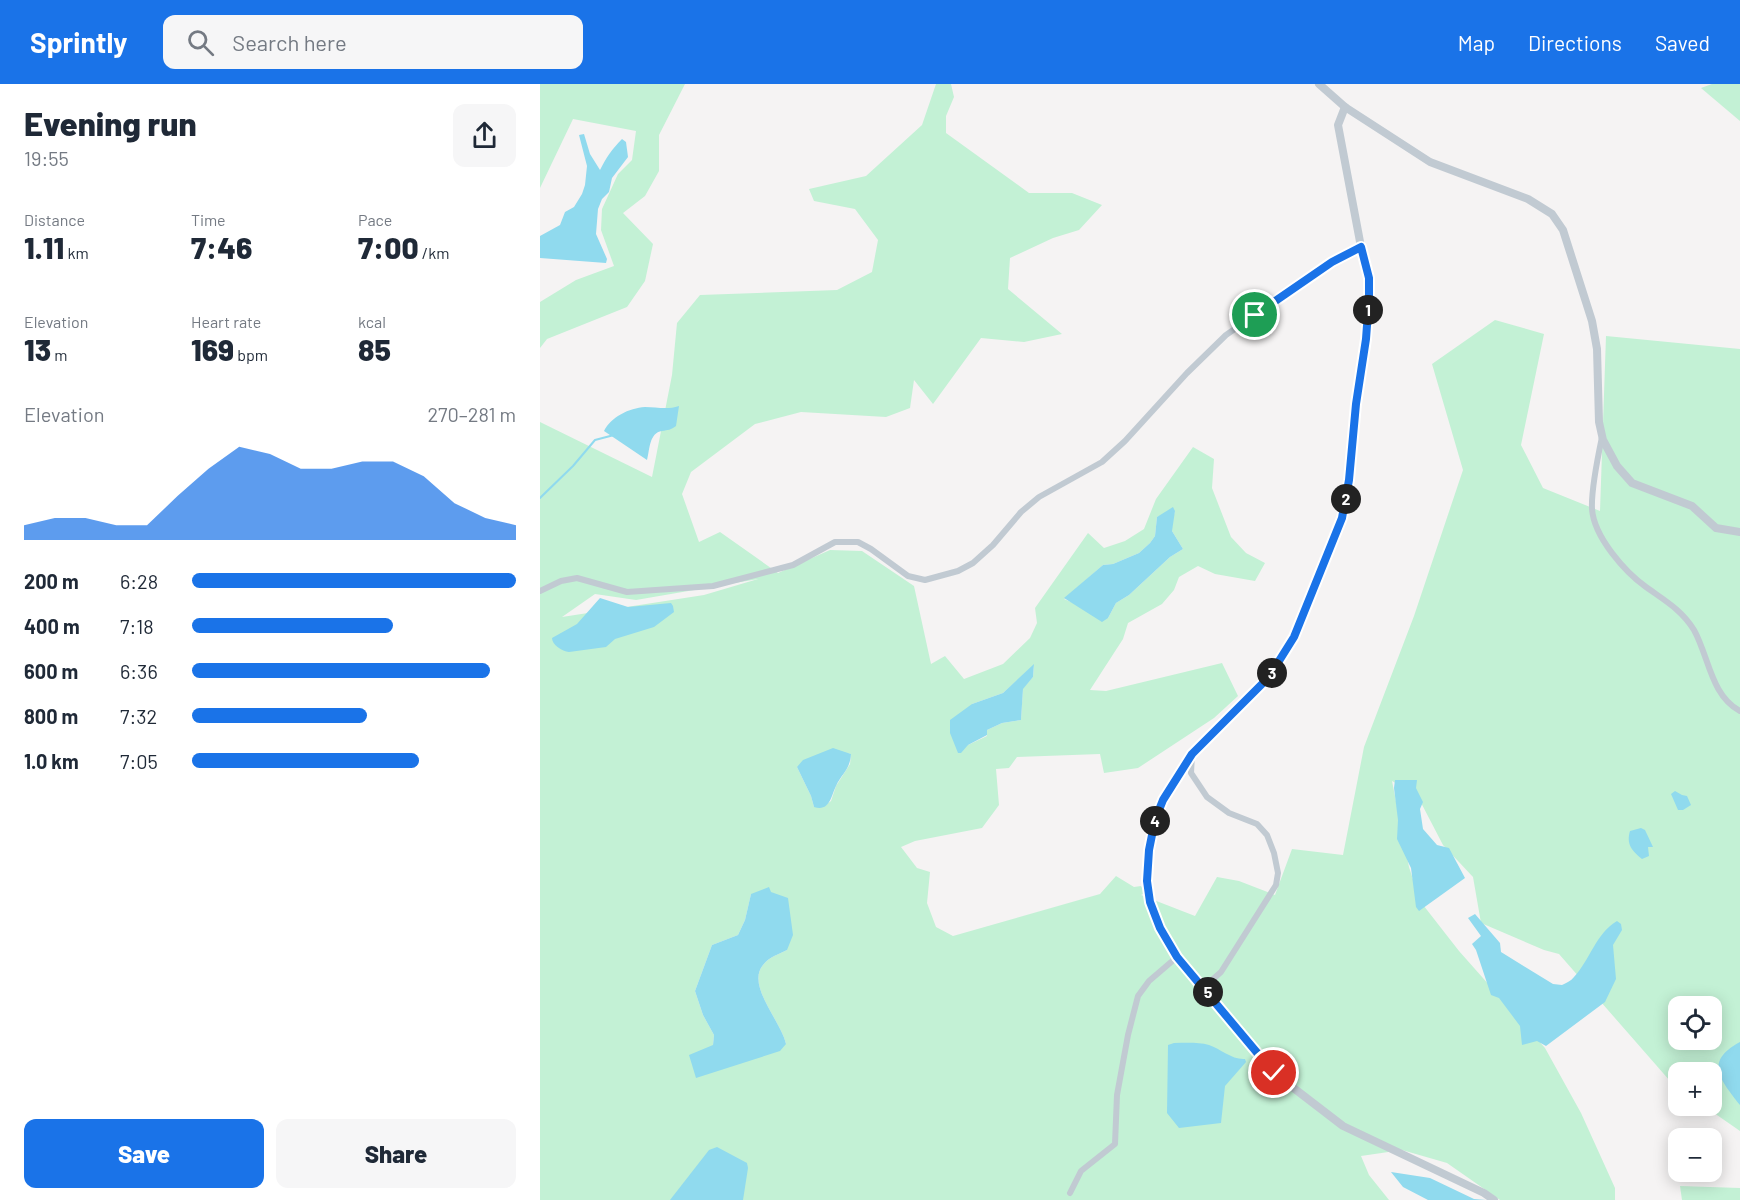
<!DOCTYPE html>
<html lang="en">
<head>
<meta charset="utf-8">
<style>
  body { margin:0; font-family:Barlow,sans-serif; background:#f6f6f7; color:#1f2937; height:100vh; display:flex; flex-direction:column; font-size:22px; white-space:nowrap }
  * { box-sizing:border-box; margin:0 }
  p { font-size:20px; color:#747a83 }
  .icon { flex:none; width:33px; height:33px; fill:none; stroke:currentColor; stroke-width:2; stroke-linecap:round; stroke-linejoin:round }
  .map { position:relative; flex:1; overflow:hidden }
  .drawer { display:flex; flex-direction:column; background:#fff; width:540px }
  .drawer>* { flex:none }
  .fabs { position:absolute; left:1128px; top:912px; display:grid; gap:12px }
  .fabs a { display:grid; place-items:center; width:54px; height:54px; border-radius:12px; background:#fff; box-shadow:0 3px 15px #0003; font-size:30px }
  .pin { position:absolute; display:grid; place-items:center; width:51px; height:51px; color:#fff; margin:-26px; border:3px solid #fff; border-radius:50%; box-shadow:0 2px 6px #0007 }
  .km { position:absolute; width:30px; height:30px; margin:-15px; border-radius:50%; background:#222; color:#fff; font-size:16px; line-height:30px; text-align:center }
  .round { display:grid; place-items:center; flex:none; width:63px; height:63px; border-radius:12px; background:#f6f6f7 }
  .overview { display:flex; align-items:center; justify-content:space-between; height:102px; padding:0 24px }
  h1 { font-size:33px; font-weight:800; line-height:45px }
  .stats { display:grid; grid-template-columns:repeat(3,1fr); gap:9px; height:102px; padding:6px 24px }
  .stats div { display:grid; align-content:center }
  .stats b { font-size:30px; font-weight:800 }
  .stats small { font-size:16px; font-weight:400 }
  .stats p { font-size:16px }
  .chart { height:168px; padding:12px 24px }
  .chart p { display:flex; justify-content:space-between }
  .chart svg { width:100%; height:108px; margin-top:6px; fill:#1a73e8; opacity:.7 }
  .primary-button { display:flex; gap:12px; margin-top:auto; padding:12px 24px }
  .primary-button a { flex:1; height:69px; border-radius:12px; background:#1a73e8; color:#fff; font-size:24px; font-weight:800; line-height:69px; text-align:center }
  .primary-button a+a { background:#f6f6f7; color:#1f2937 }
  ul { padding:0 24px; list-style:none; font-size:20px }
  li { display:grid; grid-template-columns:96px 72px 1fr; align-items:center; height:45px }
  li i { height:15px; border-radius:8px; background:#1a73e8 }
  header { display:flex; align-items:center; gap:36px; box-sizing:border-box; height:84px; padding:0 30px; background:#1a73e8; color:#fff }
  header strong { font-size:28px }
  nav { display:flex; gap:33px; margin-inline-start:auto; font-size:21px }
  .search { width:420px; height:54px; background:#f6f6f7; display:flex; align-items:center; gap:15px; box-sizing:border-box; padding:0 21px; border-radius:12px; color:#747a83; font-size:22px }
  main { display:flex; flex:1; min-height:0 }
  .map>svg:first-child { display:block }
  .green { fill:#c3f1d5; fill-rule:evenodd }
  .water { fill:#90daee }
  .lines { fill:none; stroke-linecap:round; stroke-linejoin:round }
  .stream { stroke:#90daee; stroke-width:2 }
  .minor { stroke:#c1cad2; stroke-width:6 }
  .tertiary { stroke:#c1cad2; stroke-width:8 }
  .route-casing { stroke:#fff; stroke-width:12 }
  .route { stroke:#1a73e8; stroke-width:8 }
</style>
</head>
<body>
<header>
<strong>Sprintly</strong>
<div class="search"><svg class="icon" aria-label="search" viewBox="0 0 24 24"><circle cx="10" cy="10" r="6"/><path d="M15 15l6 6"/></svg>Search here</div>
<nav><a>Map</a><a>Directions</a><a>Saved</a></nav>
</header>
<main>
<section class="drawer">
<div class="overview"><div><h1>Evening run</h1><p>19:55</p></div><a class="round"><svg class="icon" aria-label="share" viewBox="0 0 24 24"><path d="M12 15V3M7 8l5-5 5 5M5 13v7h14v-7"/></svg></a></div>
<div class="stats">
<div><p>Distance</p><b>1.11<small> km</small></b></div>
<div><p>Time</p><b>7:46</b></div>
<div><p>Pace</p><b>7:00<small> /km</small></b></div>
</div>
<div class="stats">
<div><p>Elevation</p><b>13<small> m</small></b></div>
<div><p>Heart rate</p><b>169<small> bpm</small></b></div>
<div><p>kcal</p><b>85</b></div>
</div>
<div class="chart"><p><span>Elevation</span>270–281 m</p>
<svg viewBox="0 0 160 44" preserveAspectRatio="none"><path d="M0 44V38L10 35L20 35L30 38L40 38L50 26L60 15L70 6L80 9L90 15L100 15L110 12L120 12L130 18L140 29L150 35L160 38V44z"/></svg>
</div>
<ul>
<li><b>200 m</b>6:28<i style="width:100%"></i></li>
<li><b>400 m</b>7:18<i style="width:62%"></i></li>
<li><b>600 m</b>6:36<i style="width:92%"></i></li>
<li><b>800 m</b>7:32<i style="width:54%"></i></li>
<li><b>1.0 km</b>7:05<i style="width:70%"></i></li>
</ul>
<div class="primary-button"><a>Save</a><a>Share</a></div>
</section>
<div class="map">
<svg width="1200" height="1116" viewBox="0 0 1200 1116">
  <rect width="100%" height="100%" fill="#f5f3f3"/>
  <!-- green -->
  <g class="green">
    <path d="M0,0H145L119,51V87L105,112L83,129L113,160L105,197L87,223L7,255L0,264V218L36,196L74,182L61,146L62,125L78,90L92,76L96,47L33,35L0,104Z"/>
    <path d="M396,0H411L414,13L406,32V49L489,109H532L562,121L539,146L513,154L470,174L468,205L522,250L484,258L441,254L393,320L374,296L370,324L346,333L261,328L215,340L151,388L142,410L159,458L180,448L238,489L290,466L322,467L374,502L391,580L405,572L424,595L463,580L490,554L497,539L495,524L548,449L564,464L585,457L604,445L616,415L653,363L674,375L672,404L691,453L706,469L725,479L715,497L675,490L658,482L639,493L634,506L622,520L588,539L583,555L550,606L566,607L682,579L698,612L674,634L598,684L564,689L560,670L477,673L469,684L456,685L459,721L442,744L375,757L361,763L377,784L390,788L387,819L396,843L413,852L560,810L576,792L594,803L601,802L605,809L601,811L655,832L677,793L699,797L735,811L752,765L803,771L824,663L874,532L923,386L892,280L955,236L1004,250L981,361L1003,404L1060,427L1066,252L1200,265V1047L1164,1022H1172V988H1138V1004L1130,997L1019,870L1004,866L941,839L933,793L903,761L877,711L852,697L869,783L880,817L919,867L1005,964L1041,1029L1075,1104V1116H960L907,1079L862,1066L821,1072L829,1091L849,1116H0V338L112,393L132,291L137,239L160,211L297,206L332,188L338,156L315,125L274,117L269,105L326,92L382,41ZM635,427L631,442L632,447L643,465L630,473L589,511L576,519L568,534L524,515L563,481L573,480L599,469L610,459L615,452L617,433ZM218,495L164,511L22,533L55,510L96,516ZM494,581L493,593L483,604L481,636L462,639L447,646V652L428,661L432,620L463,609ZM301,668L311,670L310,680L296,702L291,717L283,723H274L271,712L257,683ZM211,810L247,866C239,870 229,873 223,881C206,901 241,937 246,960L173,961L174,951L163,931L155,907L172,861L198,851L205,836ZM1138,922H1172V956H1138Z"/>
    <path d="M1172,0H1200V37L1161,4Z"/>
    <path d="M1140,1102L1200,1104V1116H1142Z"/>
  </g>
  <!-- water -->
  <g class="water">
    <path d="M44,50L50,70L60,86C66,74 72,65 82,55L86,58L88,73L72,94L69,108L62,115L58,125L56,150L67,175L66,179L0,174V152L20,141L25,128L34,123L42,110L45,101L47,82L39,51Z"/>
    <path d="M139,322L136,342C131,346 128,346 122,347C109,349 110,365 107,376L64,347C71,333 89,324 105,323C117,323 127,326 139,322Z"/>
    <path d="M633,423L635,427L632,447L643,465L630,473L589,511L576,519L568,534L562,538L524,514L563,481L573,480L599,469L610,459L615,452L617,433Z"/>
    <path d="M60,514L88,523L131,519L133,522L134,528L114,543L75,555L66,563L29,568C22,567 12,561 12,554L37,540Z"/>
    <path d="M494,580L493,593L483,605L481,636L462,639L447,646V651L428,661L421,669H418L410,649V636L432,620L463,609Z"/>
    <path d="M293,664L311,670C310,686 302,689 296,702C291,712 290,728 274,723L271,712L257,683L263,676Z"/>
    <path d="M855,696H877L876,704L883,718L880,725L883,745L897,761L909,764L925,794L879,827L876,823L871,784L857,755L858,736L854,704Z"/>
    <path d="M1135,707L1142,711L1147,712L1151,721L1143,726H1138L1131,710Z"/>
    <path d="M1101,744L1105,746L1113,763H1108L1109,772L1102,775C1092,767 1086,760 1090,747Z"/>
    <path d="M229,803L231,808L248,814L253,851L247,866C239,870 229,873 223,881C206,901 241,937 246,960L240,967L156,994L149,971L173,961L174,951L163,931L155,907L172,861L198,851L205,836L211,810Z"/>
    <path d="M935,830L960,859L961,868L1013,900L1022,901C1026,899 1031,897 1034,893C1050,876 1056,849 1077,837L1081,840L1082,846L1073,861L1076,895L1065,918L1006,962L997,957L982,961L980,942L959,914L951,911L936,866L932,860L941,852L928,834Z"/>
    <path d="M1200,958V1021C1181,996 1163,978 1200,958Z"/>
    <path d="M634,959C646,959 658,958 669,961C681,965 692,976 705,975L706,978L685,1002L681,1039L639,1044L627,1029L628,961Z"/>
    <path d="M177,1063L207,1079L208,1084L203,1116H130L169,1066Z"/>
    <path d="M851,1088L890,1094L934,1115L946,1116H888L863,1103Z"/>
  </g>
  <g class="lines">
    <!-- stream -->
    <path class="stream" d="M0,414L33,382L55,356L74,351"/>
    <!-- minor -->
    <g class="minor">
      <path d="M1062,353C1058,372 1051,406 1052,425C1054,453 1085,488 1106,503C1124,516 1142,526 1154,546C1169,573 1171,612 1200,627"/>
      <path d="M0,507L21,497L37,494L87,508L173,502L253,481L295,458H318L331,465L368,492L385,496L418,487L433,479L453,461L481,428L499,413L562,378L585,357L647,289L686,251L792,178L821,163"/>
      <path d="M652,670L651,689L667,713L689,729L717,740L727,751L734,769L738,789L736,801L681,888L664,903"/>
      <path d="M530,1109L541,1087L575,1060L577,1011L588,951L598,912L609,897L637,873"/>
    </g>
    <!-- tertiary -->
    <g class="tertiary">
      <path d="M779,0L805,23L890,78L988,115L1012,130L1023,146L1052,237L1057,265L1059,338L1063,356L1077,382L1092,399L1152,422L1176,444L1200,448"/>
      <path d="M805,23L798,41L821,163L829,194V214L826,255L816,320L809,396L802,434L754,553L729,593L652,670L623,716L615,737L609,766L607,797L610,818L620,844L637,873L734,989L803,1042L944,1109L954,1116"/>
    </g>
  </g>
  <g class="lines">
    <!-- route casing -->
    <g class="route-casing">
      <path id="route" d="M715,231L792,178L821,163L829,194V214L826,255L816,320L809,396L802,434L754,553L729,593L652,670L623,716L615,736L609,766L607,797L610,818L620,844L637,873L734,989"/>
    </g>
    <!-- route -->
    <use href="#route" class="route"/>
  </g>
</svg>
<div class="fabs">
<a><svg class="icon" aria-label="locate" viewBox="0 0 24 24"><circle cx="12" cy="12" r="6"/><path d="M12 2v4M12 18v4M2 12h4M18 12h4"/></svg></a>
<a>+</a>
<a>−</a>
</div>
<div class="pin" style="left:715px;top:231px;background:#1e9e55"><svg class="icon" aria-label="arrive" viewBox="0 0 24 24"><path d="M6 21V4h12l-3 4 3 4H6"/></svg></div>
<div class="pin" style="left:734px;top:989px;background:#d93025"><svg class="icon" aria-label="check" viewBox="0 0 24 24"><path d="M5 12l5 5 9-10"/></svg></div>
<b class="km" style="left:828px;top:226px">1</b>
<b class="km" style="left:806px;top:415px">2</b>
<b class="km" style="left:732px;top:589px">3</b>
<b class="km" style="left:615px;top:737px">4</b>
<b class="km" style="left:668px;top:908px">5</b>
</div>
</main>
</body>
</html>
